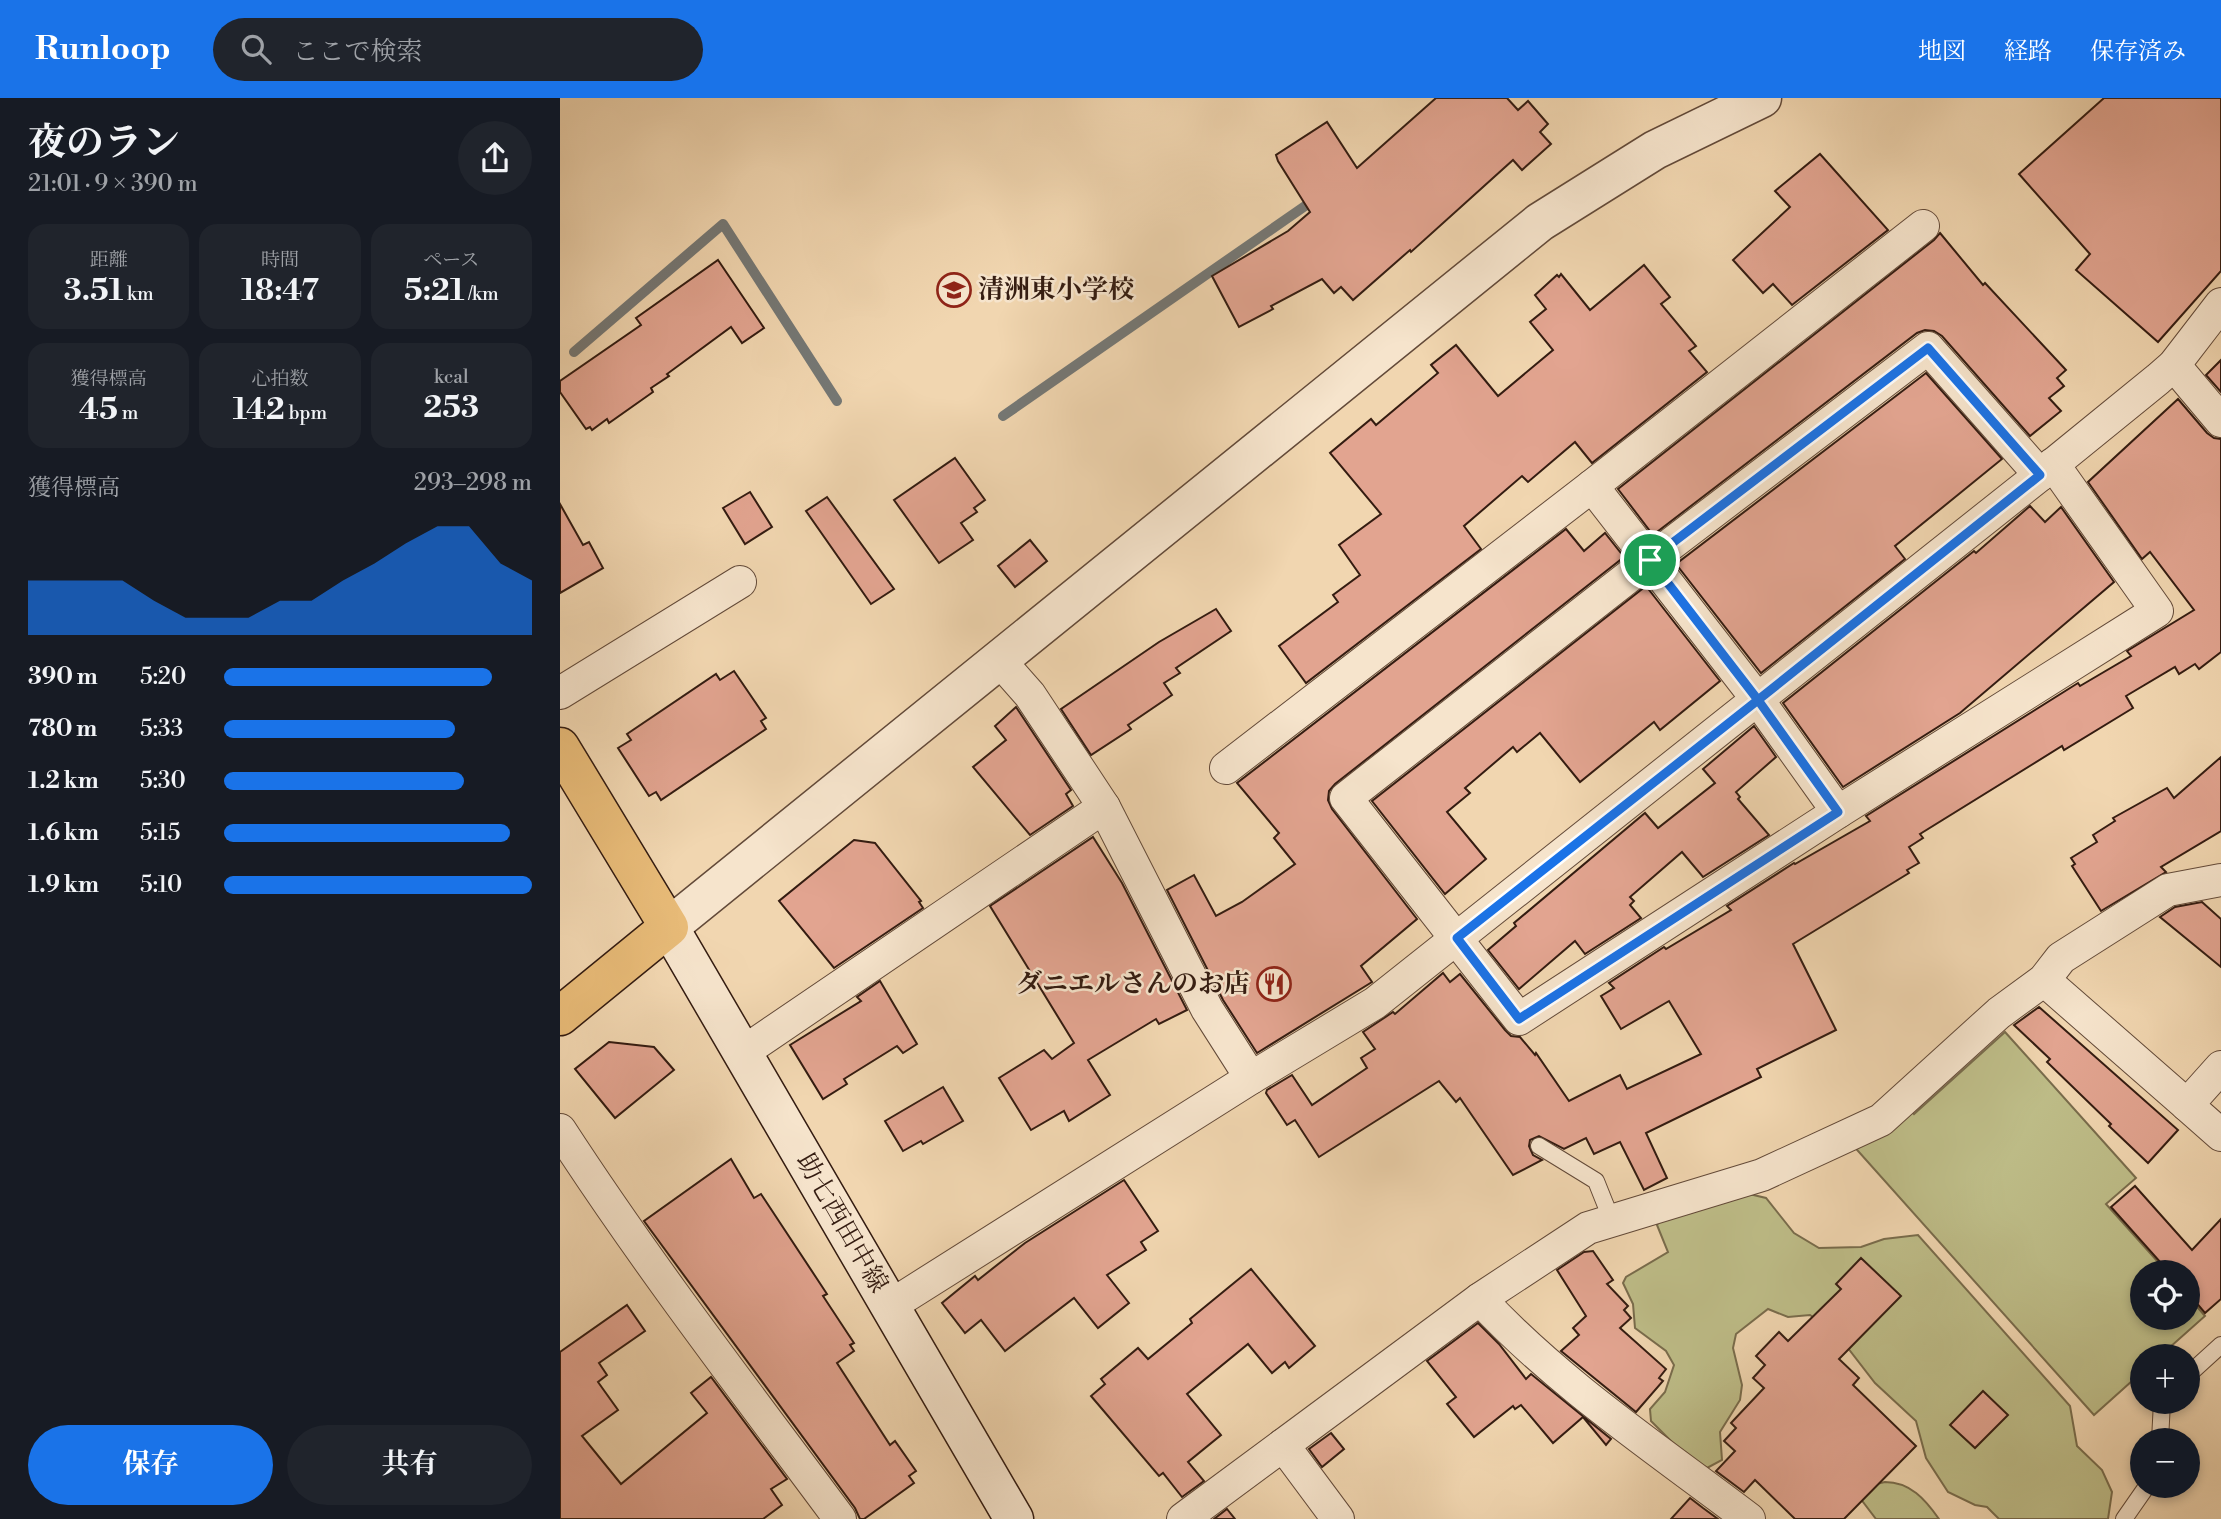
<!DOCTYPE html>
<html lang="ja">
<head>
<meta charset="utf-8">
<style>
  body { margin:0; font-family:"Libre Bodoni","Noto Serif JP",serif; background:#20242c; color:#f1f3f6; height:100vh; display:flex; flex-direction:column; font-size:26px; white-space:nowrap }
  * { box-sizing:border-box; margin:0 }
  p { font-size:23px; color:#9ea1a6 }
  .icon { flex:none; width:38px; height:38px; fill:none; stroke:currentColor; stroke-width:2; stroke-linecap:round; stroke-linejoin:round }
  .map { position:relative; flex:1; overflow:hidden }
  .drawer { display:flex; flex-direction:column; background:#171b24; width:560px }
  .drawer>* { flex:none }
  .controls { position:absolute; left:1570px; top:1162px; display:grid; gap:14px }
  .controls a { display:grid; place-items:center; width:70px; height:70px; border-radius:50%; background:#171b24; box-shadow:0 4px 10px #0003; font-size:35px }
  .pin { position:absolute; display:grid; place-items:center; width:60px; height:60px; color:#fff; margin:-30px; border:4px solid #fff; border-radius:50%; box-shadow:0 2px 7px #0007 }
  .round { display:grid; place-items:center; flex:none; width:74px; height:74px; border-radius:37px; background:#20242c }
  .overview { display:flex; align-items:center; justify-content:space-between; height:119px; padding:0 28px }
  h1 { font-size:38px; font-weight:700; line-height:52px }
  .figures { display:grid; grid-template-columns:repeat(3,1fr); gap:10px; height:119px; padding:7px 28px }
  .figures div { display:grid; align-content:center; border-radius:18px; background:#20242c; text-align:center }
  .figures b { font-size:30px; font-weight:700 }
  .figures small { font-size:19px; font-weight:400 }
  .figures p { font-size:19px }
  .chart { height:196px; padding:14px 28px }
  .chart p { display:flex; justify-content:space-between }
  .chart svg { width:100%; height:126px; margin-top:7px; fill:#1a73e8; opacity:.7 }
  .button { display:flex; gap:14px; margin-top:auto; padding:14px 28px }
  .button a { flex:1; height:80px; border-radius:42px; background:#1a73e8; color:#fff; font-size:28px; font-weight:700; line-height:80px; text-align:center }
  .button a+a { background:#20242c; color:#f1f3f6 }
  ul { padding:0 28px; list-style:none; font-size:23px }
  li { display:grid; grid-template-columns:112px 84px 1fr; align-items:center; height:52px }
  li i { height:18px; border-radius:9px; background:#1a73e8 }
  header { display:flex; align-items:center; gap:42px; box-sizing:border-box; height:98px; padding:0 35px; background:#1a73e8; color:#fff }
  header strong { font-size:33px }
  nav { display:flex; gap:38px; margin-inline-start:auto; font-size:24px }
  .search { width:490px; height:63px; background:#20242c; display:flex; align-items:center; gap:18px; box-sizing:border-box; padding:0 24px; border-radius:38px; color:#9ea1a6; font-size:26px }
  main { display:flex; flex:1; min-height:0 }
  .map>svg:first-child { display:block }
  .green { fill:#bebd88; stroke:#796c4c; stroke-width:2 }
  .lines { fill:none; stroke-linecap:round; stroke-linejoin:round }
  .stream { stroke:#757875; stroke-width:10 }
  .building { fill:#e2a490; stroke:#341c11; stroke-width:2 }
  .service-casing { stroke:#634a39; stroke-width:18 }
  .minor-casing { stroke:#634a39; stroke-width:34 }
  .tertiary-casing { stroke:#634a39; stroke-width:41 }
  .secondary-casing { stroke:#341c11; stroke-width:41 }
  .primary-casing { stroke:#341c11; stroke-width:41 }
  .service { stroke:#f6e4cc; stroke-width:16 }
  .minor { stroke:#f6e4cc; stroke-width:32 }
  .tertiary { stroke:#f6e4cc; stroke-width:38 }
  .secondary { stroke:#f6e4cc; stroke-width:38 }
  .primary { stroke:#e8bb78; stroke-width:38 }
  .route-casing { stroke:#fff; stroke-width:14 }
  .route { stroke:#1a73e8; stroke-width:9 }
  .labels { text-anchor:middle; dominant-baseline:central; stroke-width:5; stroke-linejoin:round; paint-order:stroke }
  .poi-label { font-size:26px; font-weight:bold; fill:#341c11; stroke:#f6e4cc; text-anchor:start }
  .street-label { font-size:26px; fill:#341c11; stroke:#f6e4cc }
</style>
</head>
<body>
<header>
<strong>Runloop</strong>
<div class="search"><svg class="icon" aria-label="search" viewBox="0 0 24 24"><circle cx="10" cy="10" r="6"/><path d="M15 15l6 6"/></svg>ここで検索</div>
<nav><a>地図</a><a>経路</a><a>保存済み</a></nav>
</header>
<main>
<section class="drawer">
<div class="overview"><div><h1>夜のラン</h1><p>21:01 · 9 × 390 m</p></div><a class="round"><svg class="icon" aria-label="share" viewBox="0 0 24 24"><path d="M12 15V3M7 8l5-5 5 5M5 13v7h14v-7"/></svg></a></div>
<div class="figures">
<div><p>距離</p><b>3.51<small> km</small></b></div>
<div><p>時間</p><b>18:47</b></div>
<div><p>ペース</p><b>5:21<small> /km</small></b></div>
</div>
<div class="figures">
<div><p>獲得標高</p><b>45<small> m</small></b></div>
<div><p>心拍数</p><b>142<small> bpm</small></b></div>
<div><p>kcal</p><b>253</b></div>
</div>
<div class="chart"><p><span>獲得標高</span>293–298 m</p>
<svg viewBox="0 0 160 44" preserveAspectRatio="none"><path d="M0 44V25L10 25L20 25L30 25L40 32L50 38L60 38L70 38L80 32L90 32L100 25L110 19L120 12L130 6L140 6L150 19L160 25V44z"/></svg>
</div>
<ul>
<li><b>390 m</b>5:20<i style="width:87%"></i></li>
<li><b>780 m</b>5:33<i style="width:75%"></i></li>
<li><b>1.2 km</b>5:30<i style="width:78%"></i></li>
<li><b>1.6 km</b>5:15<i style="width:93%"></i></li>
<li><b>1.9 km</b>5:10<i style="width:100%"></i></li>
</ul>
<div class="button"><a>保存</a><a>共有</a></div>
</section>
<div class="map">
<svg width="1661" height="1421" viewBox="0 0 1661 1421">
  <rect width="100%" height="100%" fill="#f1d6b0"/>
  <filter id="stains"><feTurbulence type="fractalNoise" baseFrequency=".00286" numOctaves="4"/><feColorMatrix values="0 0 0 0 .2 0 0 0 0 .09 0 0 0 0 .02 0 0 0 .5 -.17"/></filter>
  <radialGradient id="worn" r=".72"><stop offset=".6" stop-color="#630" stop-opacity="0"/><stop offset="1" stop-color="#630" stop-opacity=".3"/></radialGradient>
  <!-- green -->
  <g class="green">
    <path d="M1445,934L1576,1080L1546,1106L1607,1174H1582V1220H1628V1198L1645,1218L1600,1258H1582V1274L1534,1317L1290,1044L1349,1011L1354,1016Z"/>
    <path d="M1185,1095L1206,1100L1234,1135L1259,1150L1301,1149L1324,1141L1358,1137L1510,1308L1517,1348L1542,1372L1552,1394L1548,1421H1439L1427,1409L1415,1407L1388,1394L1366,1360L1356,1323L1315,1285L1277,1236L1250,1217L1228,1219L1208,1211L1176,1236L1173,1250L1182,1287L1180,1302L1160,1334L1162,1362L1147,1370L1119,1351L1091,1323L1090,1311L1105,1294L1114,1267L1106,1253L1075,1230L1073,1206L1063,1185L1066,1179L1108,1154L1097,1127L1100,1122Z"/>
    <path d="M1325,1384C1350,1384 1365,1401 1379,1421H1316L1297,1396L1303,1389Z"/>
  </g>
  <g class="lines">
    <!-- stream -->
    <g class="stream">
      <path d="M14,254L163,126L277,303"/>
      <path d="M443,318L758,99"/>
    </g>
  </g>
  <!-- building -->
  <g class="building">
    <path d="M876,0H947L958,12L968,3L988,26L980,34L991,46L962,72L953,62L851,154L850,152L793,202L781,189L774,195L762,181L711,208L713,211L679,229L652,178L728,133L750,114L718,63L716,57L767,24L797,70Z"/>
    <path d="M1544,0H1661V173L1598,244L1516,172L1530,156L1459,76Z"/>
    <path d="M1260,56L1328,132L1232,207L1213,186L1203,195L1173,162L1230,109L1215,93Z"/>
    <path d="M1380,135L1423,187L1425,185L1506,272L1497,280L1504,288L1489,300L1501,313L1470,338L1382,238L1374,233L1365,232L1357,235L1093,437L1058,391L1374,142Z"/>
    <path d="M158,162L204,230L182,245L171,229L107,276L109,278L91,290L93,294L49,325L47,321L32,332L30,329L26,331L0,294V283L81,227L76,220Z"/>
    <path d="M1084,167L1110,199L1101,206L1136,248L1129,253L1147,274L1032,365L1015,344L968,384L962,378L904,428L921,451L746,585L719,548L778,504L773,497L800,477L779,447L821,416L770,355L811,321L816,327L878,275L871,267L896,247L938,298L993,252L970,224L986,211L975,197L997,177L999,179L1001,176L1030,212Z"/>
    <path d="M1661,262V294L1646,277Z"/>
    <path d="M1366,275L1442,361L1335,448L1345,461L1201,575L1116,466Z"/>
    <path d="M1618,301L1647,335L1654,340L1661,341V554L1639,571L1635,566L1619,576L1615,569L1566,598L1573,610L1504,652L1502,648L1360,736L1363,740L1349,749L1359,765L1347,772L1349,775L1233,846L1276,932L1197,971L1201,979L1086,1035L1107,1080L1084,1092L1060,1044L1034,1056L1026,1040L1004,1051L979,1038L970,1042L969,1048L973,1057L982,1062L953,1077L900,1000L896,1004L879,983L759,1059L735,1022L727,1027L706,995L707,992L732,977L752,1007L807,970L801,960L815,951L803,934L833,914L835,916L883,875L890,884L900,876L945,932L951,938L960,939L975,957L976,955L1009,1003L1060,977L1067,991L1141,956L1109,903L1061,931L1041,898L1054,890L1049,885L1104,849L1106,851L1171,812L1167,808L1234,765L1235,766L1310,723L1306,718L1518,585L1520,588L1571,558L1567,553L1634,512L1590,454L1582,461L1528,384Z"/>
    <path d="M395,360L425,402L414,410L417,414L401,425L413,442L379,465L334,402Z"/>
    <path d="M190,394L212,429L185,446L163,410Z"/>
    <path d="M267,399L334,491L311,506L246,413Z"/>
    <path d="M0,406L23,447L29,444L43,470L0,495Z"/>
    <path d="M1470,408L1485,424L1501,409L1554,484L1400,615L1283,689L1223,605L1414,453L1416,455Z"/>
    <path d="M1006,431L1024,453L1045,435L1064,459L775,686L769,693L768,702L772,711L857,821L801,868L812,884L697,955L663,902L607,792L634,777L656,818L682,804L735,766L714,740L719,735L677,685Z"/>
    <path d="M470,442L487,463L455,489L438,468Z"/>
    <path d="M1086,488L1160,583L1100,632L1094,624L1020,684L980,635L957,654L953,649L905,690L910,695L887,714L926,761L885,796L812,703Z"/>
    <path d="M656,511L671,533L616,570L620,575L604,585L612,597L568,627L571,631L531,657L501,611L599,544Z"/>
    <path d="M174,573L206,620L201,623L206,631L101,702L96,694L89,698L58,650L71,642L67,636L156,576L160,582Z"/>
    <path d="M456,609L511,692L506,696L513,708L470,737L413,669L446,642L435,628Z"/>
    <path d="M1194,628L1216,659L1176,694L1180,699L1178,701L1209,737L1143,779L1122,754L1070,799L1074,803L1070,807L1081,820L1025,856L1015,843L959,891L928,852L956,828L954,825L1085,715L1098,730L1155,685L1143,671Z"/>
    <path d="M1661,659V733L1601,769L1606,774L1541,813L1512,768L1515,766L1511,760L1537,744L1533,737L1555,723L1553,720L1607,690L1614,700Z"/>
    <path d="M533,739L562,785L627,912L599,926L596,921L528,962L550,997L509,1023L504,1013L471,1032L439,980L484,952L492,961L514,945L430,808Z"/>
    <path d="M294,742L315,745L361,803L359,804L363,810L274,870L219,803Z"/>
    <path d="M1642,804L1661,821V869L1600,819L1615,809Z"/>
    <path d="M320,883L357,946L343,955L337,948L284,981L287,986L263,1001L230,947L301,903L297,899Z"/>
    <path d="M1479,909L1618,1032L1588,1065L1549,1028L1551,1026L1487,964L1490,961L1454,927Z"/>
    <path d="M49,944L94,949L114,972L55,1020L15,971Z"/>
    <path d="M383,989L403,1023L363,1046L361,1043L343,1053L325,1023Z"/>
    <path d="M171,1061L194,1100L201,1096L267,1196L263,1198L294,1245L290,1247L294,1253L277,1265L330,1347L335,1343L356,1373L349,1378L354,1385L304,1421H300L295,1410L84,1123Z"/>
    <path d="M564,1082L598,1133L581,1144L586,1152L547,1177L569,1205L538,1230L514,1200L445,1253L421,1222L405,1235L382,1205L415,1178L418,1182L465,1145Z"/>
    <path d="M1575,1088L1632,1152L1661,1121V1201L1645,1215L1628,1195V1174H1609L1551,1109Z"/>
    <path d="M1033,1153L1053,1182L1047,1186L1068,1208L1064,1212L1071,1220L1060,1230L1106,1271L1099,1280L1103,1283L1076,1314L1001,1253L1019,1237L1013,1230L1026,1218L997,1172L1024,1154Z"/>
    <path d="M1301,1160L1341,1198L1279,1261L1299,1280L1293,1287L1356,1348L1284,1421H1235L1195,1382L1184,1394L1156,1373L1175,1353L1164,1343L1176,1330L1171,1325L1204,1290L1193,1280L1205,1267L1196,1258L1219,1234L1228,1243L1281,1191L1276,1186Z"/>
    <path d="M691,1171L755,1248L729,1270L725,1264L712,1275L688,1246L627,1296L661,1337L628,1364L644,1383L622,1399L603,1375L599,1378L531,1298L545,1286L541,1281L578,1250L588,1261L632,1225L630,1221Z"/>
    <path d="M67,1207L85,1233L39,1265L47,1277L38,1284L58,1312L22,1338L61,1386L147,1315L131,1295L151,1279L227,1381L211,1391L222,1407L203,1421H0V1254Z"/>
    <path d="M918,1225L939,1246L966,1281L971,1276L1051,1341L1046,1347L1023,1319L993,1345L961,1307L955,1311L953,1308L914,1339L887,1306L896,1299L867,1263Z"/>
    <path d="M1423,1293L1448,1317L1415,1350L1390,1327Z"/>
    <path d="M771,1335L784,1351L762,1369L749,1351Z"/>
    <path d="M1130,1400L1143,1410L1158,1421H1111Z"/>
    <path d="M667,1411L675,1421H654Z"/>
  </g>
  <g class="lines">
    <!-- service casing -->
    <g class="service-casing">
      <g id="service">
        <path d="M979,1048L1036,1083L1052,1123"/>
        <path d="M1628,1277L1661,1247"/>
        <path d="M1600,1342L1602,1304"/>
        <path d="M1564,1421L1587,1388"/>
      </g>
    </g>
    <!-- minor casing -->
    <g class="minor-casing">
      <g id="minor">
        <path d="M1614,267L1661,323"/>
        <path d="M1480,377L1368,250L1090,462L786,700L959,921L1278,714L1597,513L1493,366"/>
        <path d="M1032,388L1198,602L1278,714"/>
        <path d="M440,563L470,597L544,709L647,911L691,980"/>
        <path d="M0,595L180,484"/>
        <path d="M666,670L1032,388L1363,128"/>
        <path d="M1484,882L1627,1007"/>
        <path d="M182,955L544,709"/>
        <path d="M1661,969L1627,1007L1661,1037"/>
        <path d="M0,1032C87,1166 185,1293 280,1421"/>
        <path d="M920,1201L1028,1130L1202,1077L1321,1022L1439,915L1484,882L1501,860L1608,792L1661,782"/>
        <path d="M330,1208L691,980L815,905L1480,377L1598,281L1614,267L1661,206"/>
        <path d="M723,1347L920,1201C999,1286 1097,1351 1189,1421"/>
        <path d="M623,1421L723,1347L778,1421"/>
      </g>
    </g>
    <!-- tertiary casing -->
    <g class="tertiary-casing">
      <path id="tertiary" d="M109,829L980,124L1095,52L1202,0"/>
    </g>
    <!-- secondary casing -->
    <g class="secondary-casing">
      <path id="secondary" d="M109,829L454,1421"/>
    </g>
    <!-- primary casing -->
    <g class="primary-casing">
      <path id="primary" d="M0,649L109,829L0,918"/>
    </g>
    <!-- service -->
    <use href="#service" class="service"/>
    <!-- minor -->
    <use href="#minor" class="minor"/>
    <!-- tertiary -->
    <use href="#tertiary" class="tertiary"/>
    <!-- secondary -->
    <use href="#secondary" class="secondary"/>
    <!-- primary -->
    <use href="#primary" class="primary"/>
  </g>
  <g class="lines">
    <!-- route casing -->
    <g class="route-casing">
      <path id="route" d="M1090,462L1198,602L897,840L959,921L1278,714L1198,602L1480,377L1368,250L1090,462"/>
    </g>
    <!-- route -->
    <use href="#route" class="route"/>
  </g>
  <!-- icons -->
  <defs>
    <g id="school-ring" transform="scale(1.75)"><circle r="9.5" fill="#f6e4cc" stroke="#8f2418" stroke-width="1.5"/><path d="M0-5L7-2L0 1L-7-2ZM-4 1L0 2.5L4 1V4Q0 6-4 4Z" fill="#8f2418"/></g>
    <g id="restaurant-ring" transform="scale(1.75)"><circle r="9.5" fill="#f6e4cc" stroke="#8f2418" stroke-width="1.5"/><path d="M-5-6h1v4h1v-4h1v4h1v-4h1v5L-1.5 .5V6h-2V.5L-5-1ZM5-6V6H3V1.5H1.5Q1.5-4 5-6Z" fill="#8f2418"/></g>
  </defs>
  <g fill-rule="evenodd">
    <use href="#school-ring" x="394" y="192"/>
    <use href="#restaurant-ring" x="714" y="886"/>
  </g>
  <g class="labels">
    <!-- poi labels -->
    <g class="poi-label">
      <text x="418" y="192">清洲東小学校</text>
      <text x="690" y="886" text-anchor="end">ダニエルさんのお店</text>
    </g>
    <!-- street labels -->
    <g class="street-label">
      <text transform="translate(282 1125) rotate(60)">助七西田中線</text>
    </g>
  </g>
  <rect width="100%" height="100%" filter="url(#stains)"/>
  <rect width="100%" height="100%" fill="url(#worn)"/>
</svg>
<div class="controls">
<a><svg class="icon" aria-label="locate" viewBox="0 0 24 24"><circle cx="12" cy="12" r="6"/><path d="M12 2v4M12 18v4M2 12h4M18 12h4"/></svg></a>
<a>+</a>
<a>−</a>
</div>
<div class="pin" style="left:1090px;top:462px;background:#1e9e55"><svg class="icon" aria-label="arrive" viewBox="0 0 24 24"><path d="M6 21V4h12l-3 4 3 4H6"/></svg></div>
</div>
</main>
</body>
</html>
